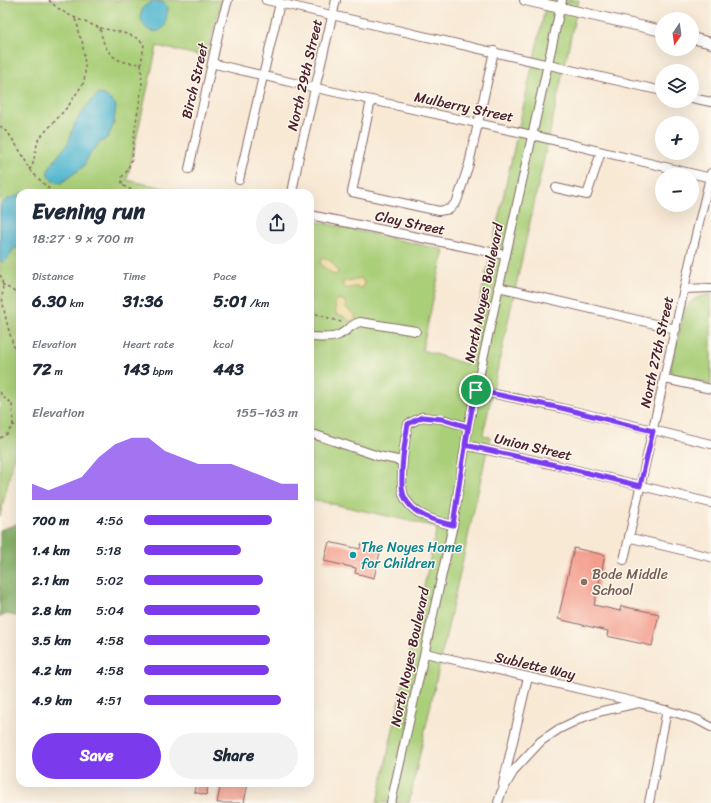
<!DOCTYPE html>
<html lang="en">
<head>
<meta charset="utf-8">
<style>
  body { margin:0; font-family:Sriracha,sans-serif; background:#f2f2f3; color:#1f2937; height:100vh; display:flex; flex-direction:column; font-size:15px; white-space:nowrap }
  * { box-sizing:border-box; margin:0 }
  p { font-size:13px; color:#747a83 }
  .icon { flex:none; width:22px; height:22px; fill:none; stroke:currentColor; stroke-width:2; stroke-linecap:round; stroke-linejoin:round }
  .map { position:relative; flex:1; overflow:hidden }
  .sheet { position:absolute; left:16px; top:189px; width:298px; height:598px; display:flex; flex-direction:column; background:#fff; border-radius:12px; box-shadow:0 4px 16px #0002 }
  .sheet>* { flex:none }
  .needle { width:26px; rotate:193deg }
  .fabs { position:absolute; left:655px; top:12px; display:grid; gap:8px }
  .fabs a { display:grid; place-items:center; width:44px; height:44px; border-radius:50%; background:#fff; box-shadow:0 4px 16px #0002; font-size:20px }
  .pin { position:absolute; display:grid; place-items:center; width:34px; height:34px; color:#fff; margin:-17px; border:2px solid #fff; border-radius:50%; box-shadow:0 1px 4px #0007 }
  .round { display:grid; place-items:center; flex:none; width:42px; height:42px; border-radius:21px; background:#f2f2f3 }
  .overview { display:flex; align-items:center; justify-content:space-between; height:68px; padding:0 16px }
  h1 { font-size:22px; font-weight:800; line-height:30px }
  .figures { display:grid; grid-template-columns:repeat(3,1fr); gap:6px; height:68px; padding:4px 16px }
  .figures div { display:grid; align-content:center }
  .figures b { font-size:17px; font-weight:800 }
  .figures small { font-size:11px; font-weight:400 }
  .figures p { font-size:11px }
  .chart { height:112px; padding:8px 16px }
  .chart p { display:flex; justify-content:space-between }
  .chart svg { width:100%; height:72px; margin-top:4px; fill:#7c3aed; opacity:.7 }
  .primary-button { display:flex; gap:8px; margin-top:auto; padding:8px 16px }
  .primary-button a { flex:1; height:46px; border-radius:24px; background:#7c3aed; color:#fff; font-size:16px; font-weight:800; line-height:46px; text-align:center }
  .primary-button a+a { background:#f2f2f3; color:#1f2937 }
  ul { padding:0 16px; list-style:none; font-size:13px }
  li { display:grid; grid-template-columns:64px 48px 1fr; align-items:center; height:30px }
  li i { height:10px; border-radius:5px; background:#7c3aed }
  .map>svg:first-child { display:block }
  .green { fill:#aacf79; stroke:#7a7752 }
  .forest { fill:#87b269; stroke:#68684a }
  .sand { fill:#eeda9e; stroke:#9c7c64 }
  .water { fill:#52b8d0; stroke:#4e6c7e }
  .building { fill:#f49d8d }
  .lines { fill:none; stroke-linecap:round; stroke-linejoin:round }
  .minor-casing { stroke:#876666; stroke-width:10 }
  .major-casing { stroke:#876666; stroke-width:12 }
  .path { stroke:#876666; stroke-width:1.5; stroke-dasharray:3 3; stroke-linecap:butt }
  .minor { stroke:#fff; stroke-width:8 }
  .major { stroke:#fff; stroke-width:10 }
  .route-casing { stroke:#fff; stroke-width:8 }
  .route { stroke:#7c3aed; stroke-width:5 }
  .culture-dot { fill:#0f9aa8; stroke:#fbf7ec; stroke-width:1.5 }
  .education-dot { fill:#8d6e63; stroke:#fbf7ec; stroke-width:1.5 }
  .labels { text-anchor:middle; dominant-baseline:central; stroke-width:3; stroke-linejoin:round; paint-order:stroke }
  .street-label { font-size:14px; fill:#4a1f2b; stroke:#fbf7ec }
  .culture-label { font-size:14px; fill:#0d838f; stroke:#fbf7ec; text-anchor:start }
  .education-label { font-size:14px; fill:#785e54; stroke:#fbf7ec; text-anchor:start }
</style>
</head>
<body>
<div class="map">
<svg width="711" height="803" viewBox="0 0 711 803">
  <rect width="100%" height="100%" fill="#fbf7ec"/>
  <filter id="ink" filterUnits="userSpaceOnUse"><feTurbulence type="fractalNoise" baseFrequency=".025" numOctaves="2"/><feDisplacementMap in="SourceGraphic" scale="8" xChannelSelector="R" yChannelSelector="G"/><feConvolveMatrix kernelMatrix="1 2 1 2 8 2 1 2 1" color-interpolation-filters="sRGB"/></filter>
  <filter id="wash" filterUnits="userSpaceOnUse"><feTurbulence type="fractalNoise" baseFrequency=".012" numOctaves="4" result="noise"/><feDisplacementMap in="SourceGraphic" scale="16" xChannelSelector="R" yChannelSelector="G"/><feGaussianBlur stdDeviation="0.9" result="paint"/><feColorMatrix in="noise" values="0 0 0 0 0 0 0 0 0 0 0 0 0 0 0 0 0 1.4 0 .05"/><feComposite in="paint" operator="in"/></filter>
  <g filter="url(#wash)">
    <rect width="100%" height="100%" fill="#f8e9d5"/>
    <!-- green -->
    <g class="green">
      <path d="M0,0H222L206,57L157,46L127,180L187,193H20V436H19L0,516Z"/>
      <path d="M547,0H579L483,435L490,437L409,803H377L437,527L310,499V220L444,250L422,350L466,364Z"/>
      <path d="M711,294V385L674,377L671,375L670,371L685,308C693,299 698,296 711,294Z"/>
    </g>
    <!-- forest -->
    <path class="forest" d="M17,524L20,525V617L7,614L0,617V530Z"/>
    <!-- sand -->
    <g class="sand">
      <path d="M322,258C330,259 335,264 338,272L337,274L334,275L322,266L320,262Z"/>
      <path d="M360,278L362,279L365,284L362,288L354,287L347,289L343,286V282Z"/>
      <path d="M341,299L346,303V308L356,316L354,321L348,320L343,316L336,314L335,303L337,300Z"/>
    </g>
    <!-- water -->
    <g class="water">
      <path d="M156,1L165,3L168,8L165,26C147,46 126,6 156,1Z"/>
      <path d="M98,94L106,96L116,105L114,123L108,137L97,145L90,154L83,167L61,183L53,181L47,174C51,162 60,155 67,144C71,139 71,132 74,126C80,113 88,104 98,94Z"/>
      <path d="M20,195V247L13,249L9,257L4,262L0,261V206L7,199Z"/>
    </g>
    <g id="blocks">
      <!-- building -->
      <g class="building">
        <path d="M329,542L360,549L361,544L381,548L374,578L355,573L356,568L324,561Z"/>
        <path d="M574,548L605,555L594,605L620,611L621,606L659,614L652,646L607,636L608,631L558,619Z"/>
        <path d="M196,783H209L206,795L194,792Z"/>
        <path d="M221,783H248L244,803H217Z"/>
      </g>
    </g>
  </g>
  <g filter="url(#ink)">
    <use href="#blocks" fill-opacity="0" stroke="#876666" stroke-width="1"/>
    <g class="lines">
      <!-- minor casing -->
      <g class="minor-casing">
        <g id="minor">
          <path d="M266,0L662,91"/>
          <path d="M212,64H215L298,84L532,135L711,178"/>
          <path d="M692,98L711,102"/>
          <path d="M371,100L352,192L439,211L450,209L457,201L469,164L494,51"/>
          <path d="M189,169L220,26L228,0"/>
          <path d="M239,180L280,3"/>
          <path d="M556,188L587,195L601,152"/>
          <path d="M292,193L299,156L336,0"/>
          <path d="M310,215L505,255"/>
          <path d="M498,287L676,329"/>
          <path d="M684,289L711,288"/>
          <path d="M310,337C318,337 332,339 339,335C347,331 352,324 360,322L416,331"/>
          <path d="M665,379L711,389"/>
          <path d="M476,390L561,408L711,444"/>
          <path d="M310,433L378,456L402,461"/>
          <path d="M465,445L560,466L711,503"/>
          <path d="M453,525C435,521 412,515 404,496C401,489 402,481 402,474C402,457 405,441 408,424L422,417L442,419L468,427"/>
          <path d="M629,537L631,538L711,557"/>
          <path d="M624,560L695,239L711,173"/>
          <path d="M425,653L636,702"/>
          <path d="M503,784L528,677"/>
          <path d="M391,803L453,525L468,427L562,0"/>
          <path d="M498,803L501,793L515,769L541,741L559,729L584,717L602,711L639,703L680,714L698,720L711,727"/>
          <path d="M649,803L667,710"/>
        </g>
      </g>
      <!-- major casing -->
      <g class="major-casing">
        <g id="major">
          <path d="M525,0L662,31"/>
          <path d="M692,38L711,43"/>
        </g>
      </g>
      <!-- path -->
      <g class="path">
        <path d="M49,0C61,14 83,21 100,28C102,40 106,54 119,60C125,63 134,63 141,64L142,86L135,128L132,159L127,171L122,177V185L137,193"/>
        <path d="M100,28C114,31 134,33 144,44L141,64"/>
        <path d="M0,126L9,134L22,154L30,170L53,193"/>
        <path d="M30,170L32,168L38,140L69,105L84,82L85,74V65L82,39L79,36L78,31L79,29L74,17"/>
        <path d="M0,275C5,282 1,295 3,303C6,325 14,346 20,367"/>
        <path d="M2,284L15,292L20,290"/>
        <path d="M310,312L344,323"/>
        <path d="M0,392L3,397L12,403L13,425"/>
        <path d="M0,438L7,434L13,425L20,426"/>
      </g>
      <!-- minor -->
      <use href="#minor" class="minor"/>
      <!-- major -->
      <use href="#major" class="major"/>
    </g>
  </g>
  <g class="lines" filter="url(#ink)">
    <!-- route casing -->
    <g class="route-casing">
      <path id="route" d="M476,390C466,434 460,480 453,525C435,521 412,515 404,496C401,489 402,481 402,474C402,457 405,441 408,424L422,417L442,419L468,427L465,445L560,466L640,486L653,431L561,408L476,390"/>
    </g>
    <!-- route -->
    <use href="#route" class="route"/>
  </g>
  <!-- markers -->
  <circle class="culture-dot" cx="353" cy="555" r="4"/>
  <circle class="education-dot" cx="584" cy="582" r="4"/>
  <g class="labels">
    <!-- street labels -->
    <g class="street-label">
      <text transform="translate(305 75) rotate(-77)">North 29th Street</text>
      <text transform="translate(195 81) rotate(-77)">Birch Street</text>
      <text transform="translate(464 107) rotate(12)">Mulberry Street</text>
      <text transform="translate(410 223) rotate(12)">Clay Street</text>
      <text transform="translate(484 293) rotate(-78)">North Noyes Boulevard</text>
      <text transform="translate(657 352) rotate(-78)">North 27th Street</text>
      <text transform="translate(533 447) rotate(13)">Union Street</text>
      <text transform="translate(410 657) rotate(-78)">North Noyes Boulevard</text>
      <text transform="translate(535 666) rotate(13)">Sublette Way</text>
    </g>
    <!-- culture labels -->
    <g class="culture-label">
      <text x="361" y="547">The Noyes Home<tspan x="361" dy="16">for Children</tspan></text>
    </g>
    <!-- education labels -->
    <g class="education-label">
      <text x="592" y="574">Bode Middle<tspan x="592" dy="16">School</tspan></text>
    </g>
  </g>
</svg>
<div class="fabs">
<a><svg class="needle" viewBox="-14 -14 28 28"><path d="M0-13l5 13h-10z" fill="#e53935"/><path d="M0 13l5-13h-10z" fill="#747a83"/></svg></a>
<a><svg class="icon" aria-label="layers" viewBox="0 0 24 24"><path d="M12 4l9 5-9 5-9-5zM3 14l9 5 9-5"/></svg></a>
<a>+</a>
<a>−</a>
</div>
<div class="pin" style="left:476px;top:390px;background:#1e9e55"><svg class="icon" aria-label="arrive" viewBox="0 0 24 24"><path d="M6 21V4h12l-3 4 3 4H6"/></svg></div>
<section class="sheet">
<div class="overview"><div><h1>Evening run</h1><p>18:27 · 9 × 700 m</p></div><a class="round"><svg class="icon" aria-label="share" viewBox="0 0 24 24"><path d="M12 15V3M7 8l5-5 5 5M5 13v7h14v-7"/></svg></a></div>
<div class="figures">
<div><p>Distance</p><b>6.30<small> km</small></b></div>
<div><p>Time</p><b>31:36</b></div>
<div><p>Pace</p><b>5:01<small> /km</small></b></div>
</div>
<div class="figures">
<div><p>Elevation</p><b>72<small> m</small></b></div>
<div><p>Heart rate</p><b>143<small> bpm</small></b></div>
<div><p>kcal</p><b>443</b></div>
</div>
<div class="chart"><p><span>Elevation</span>155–163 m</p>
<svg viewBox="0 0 160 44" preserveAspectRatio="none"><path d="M0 44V34L10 38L20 34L30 30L40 18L50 10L60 6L70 6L80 14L90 18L100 22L110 22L120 22L130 26L140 30L150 34L160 34V44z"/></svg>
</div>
<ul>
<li><b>700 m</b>4:56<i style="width:83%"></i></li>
<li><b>1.4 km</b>5:18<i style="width:63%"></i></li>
<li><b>2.1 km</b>5:02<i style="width:77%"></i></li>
<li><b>2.8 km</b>5:04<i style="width:75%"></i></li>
<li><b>3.5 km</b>4:58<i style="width:82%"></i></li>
<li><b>4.2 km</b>4:58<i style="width:81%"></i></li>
<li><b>4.9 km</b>4:51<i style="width:89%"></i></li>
</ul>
<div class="primary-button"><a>Save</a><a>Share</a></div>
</section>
</div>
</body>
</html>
